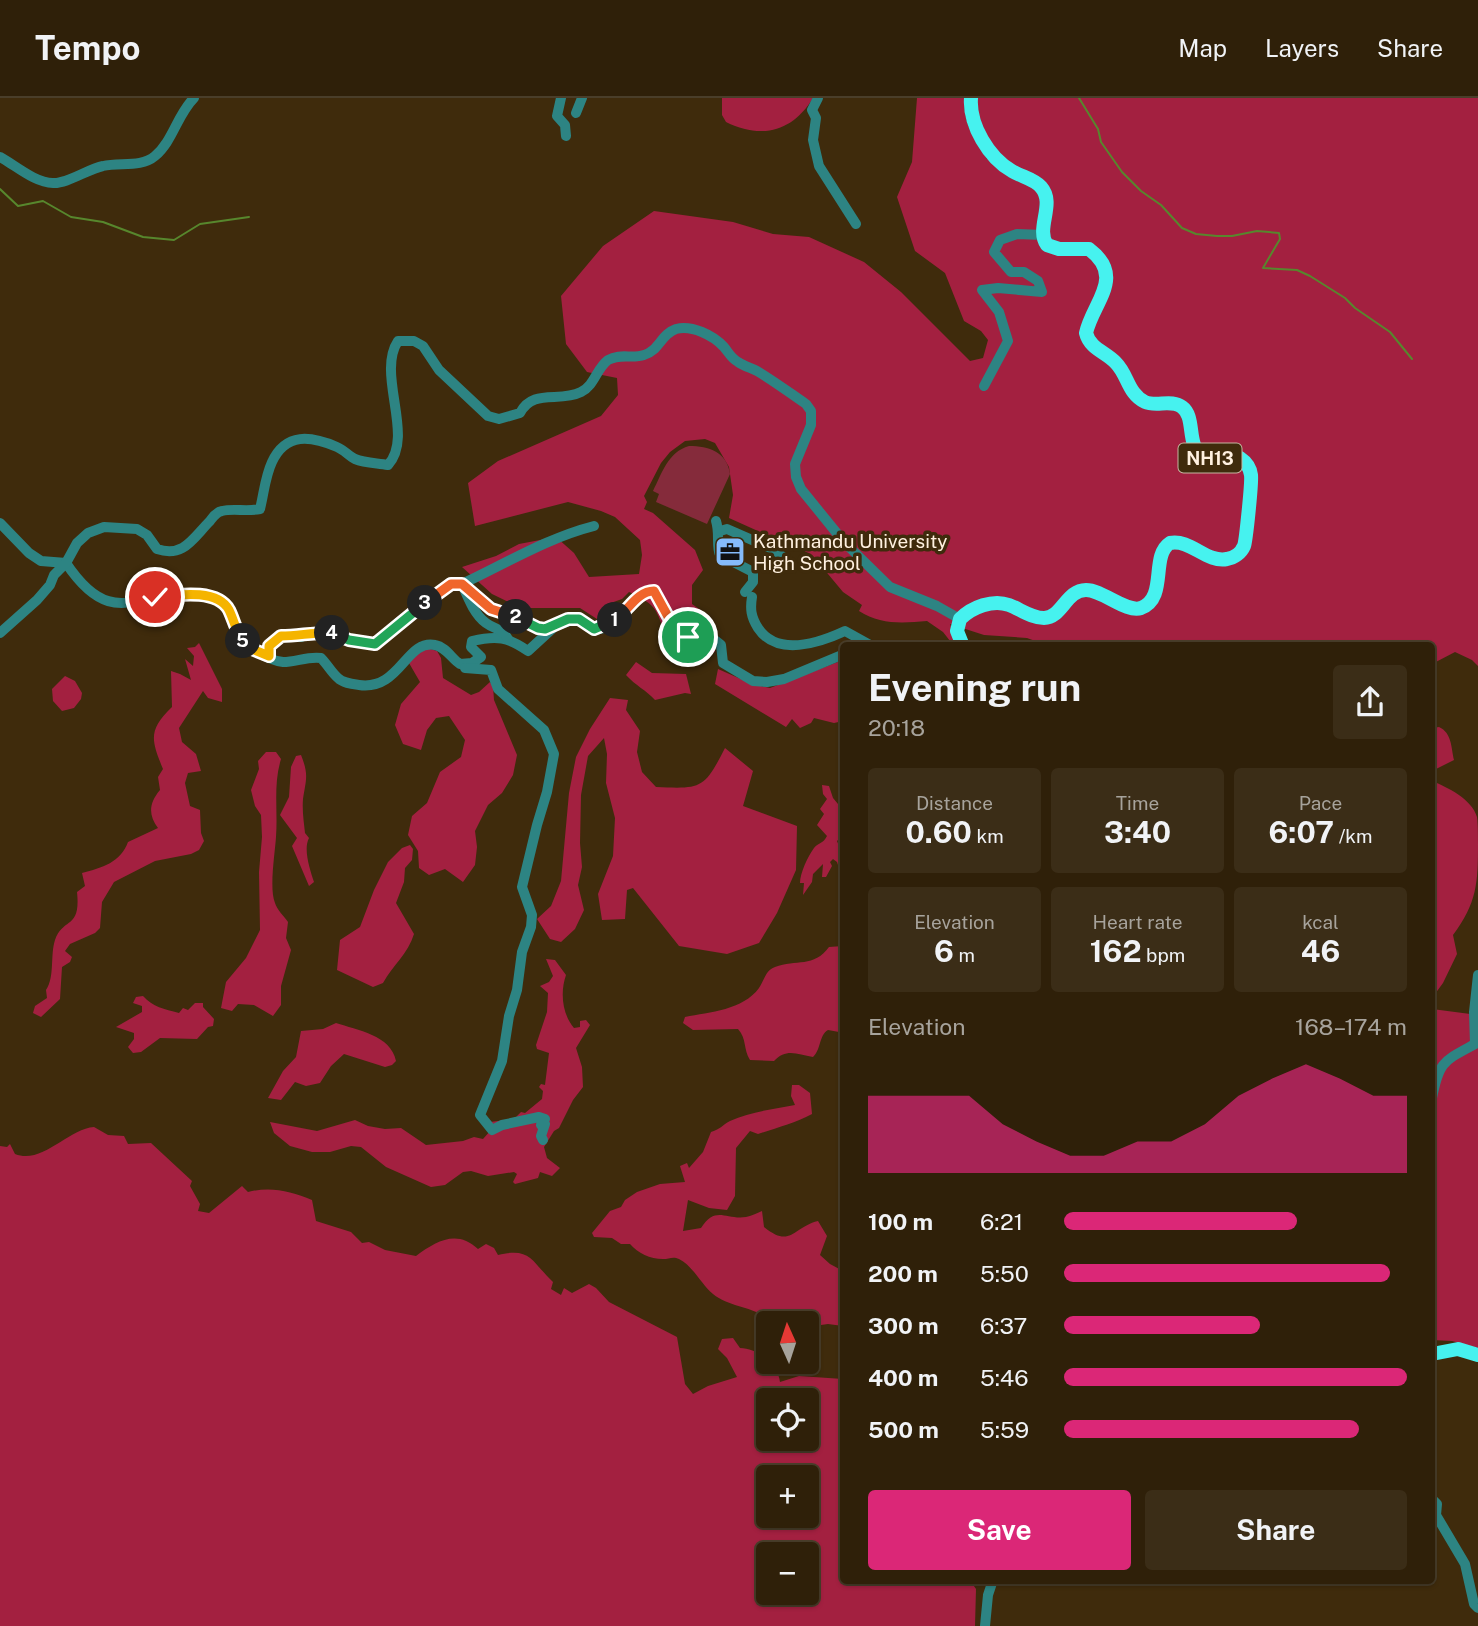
<!DOCTYPE html>
<html lang="en">
<head>
<meta charset="utf-8">
<style>
  body { margin:0; font-family:"Public Sans",sans-serif; background:#3b2d17; color:#f1f3f6; height:100vh; display:flex; flex-direction:column; font-size:26px; white-space:nowrap }
  * { box-sizing:border-box; margin:0 }
  p { font-size:23px; color:#a7a39c }
  .icon { flex:none; width:38px; height:38px; fill:none; stroke:currentColor; stroke-width:2; stroke-linecap:round; stroke-linejoin:round }
  .map { position:relative; flex:1; overflow:hidden }
  .panel { position:absolute; left:840px; top:544px; width:595px; height:942px; display:flex; flex-direction:column; background:#2f2009; border-radius:7px; box-shadow:0 2px 5px #0004,0 0 0 2px #4a3e2a }
  .panel>* { flex:none }
  .needle { width:46px; rotate:357deg }
  .controls { position:absolute; left:756px; top:1213px; display:grid; gap:14px }
  .controls a { display:grid; place-items:center; width:63px; height:63px; border-radius:7px; background:#2f2009; box-shadow:0 2px 5px #0004,0 0 0 2px #4a3e2a; font-size:35px }
  .pin { position:absolute; display:grid; place-items:center; width:60px; height:60px; color:#fff; margin:-30px; border:4px solid #fff; border-radius:50%; box-shadow:0 2px 7px #0007 }
  .km { position:absolute; width:35px; height:35px; margin:-18px; border-radius:50%; background:#222; color:#fff; font-size:19px; line-height:35px; text-align:center }
  .round { display:grid; place-items:center; flex:none; width:74px; height:74px; border-radius:7px; background:#3b2d17 }
  .head { display:flex; align-items:center; justify-content:space-between; height:119px; padding:0 28px }
  h1 { font-size:38px; font-weight:700; line-height:52px }
  .metrics { display:grid; grid-template-columns:repeat(3,1fr); gap:10px; height:119px; padding:7px 28px }
  .metrics div { display:grid; align-content:center; border-radius:7px; background:#3b2d17; text-align:center }
  .metrics b { font-size:30px; font-weight:700 }
  .metrics small { font-size:19px; font-weight:400 }
  .metrics p { font-size:19px }
  .chart { height:196px; padding:14px 28px }
  .chart p { display:flex; justify-content:space-between }
  .chart svg { width:100%; height:126px; margin-top:7px; fill:#db2777; opacity:.7 }
  .cta { display:flex; gap:14px; margin-top:auto; padding:14px 28px }
  .cta a { flex:1; height:80px; border-radius:7px; background:#db2777; color:#fff; font-size:28px; font-weight:700; line-height:80px; text-align:center }
  .cta a+a { background:#3b2d17; color:#f1f3f6 }
  ul { padding:0 28px; list-style:none; font-size:23px }
  li { display:grid; grid-template-columns:112px 84px 1fr; align-items:center; height:52px }
  li i { height:18px; border-radius:9px; background:#db2777 }
  header { display:flex; align-items:center; gap:42px; box-sizing:border-box; height:98px; padding:0 35px; background:#2f2009; border-bottom:2px solid #4a3e2a }
  header strong { font-size:33px }
  nav { display:flex; gap:38px; margin-inline-start:auto; font-size:24px }
  .map>svg:first-child { display:block }
  .green { fill:#852b3b }
  .forest { fill:#a32040; fill-rule:evenodd }
  .lines { fill:none; stroke-linecap:round; stroke-linejoin:round }
  .stream { stroke:#57872d; stroke-width:2 }
  .minor { stroke:#2d8483; stroke-width:10 }
  .highway { stroke:#46f2ef; stroke-width:14 }
  .split-1-casing { stroke:#fff; stroke-width:14 }
  .split-2-casing { stroke:#fff; stroke-width:14 }
  .split-3-casing { stroke:#fff; stroke-width:14 }
  .split-4-casing { stroke:#fff; stroke-width:14 }
  .split-5-casing { stroke:#fff; stroke-width:14 }
  .split-6-casing { stroke:#fff; stroke-width:14 }
  .split-1 { stroke:#f0652b; stroke-width:9 }
  .split-2 { stroke:#22a559; stroke-width:9 }
  .split-3 { stroke:#f0652b; stroke-width:9 }
  .split-4 { stroke:#22a559; stroke-width:9 }
  .split-5 { stroke:#f5b400; stroke-width:9 }
  .split-6 { stroke:#f5b400; stroke-width:9 }
  .labels { text-anchor:middle; dominant-baseline:central; stroke-width:7; stroke-linejoin:round; paint-order:stroke }
  .shield { fill:#3f2b0c; stroke:#c5b6a0; stroke-width:2 }
  .shield-label { font-size:18px; font-weight:bold; fill:#fff1e0 }
  .poi-label { font-size:19px; fill:#fff1e0; stroke:#3f2b0c; text-anchor:start }
</style>
</head>
<body>
<header>
<strong>Tempo</strong>
<nav><a>Map</a><a>Layers</a><a>Share</a></nav>
</header>
<div class="map">
<svg width="1478" height="1528" viewBox="0 0 1478 1528">
  <rect width="100%" height="100%" fill="#3f2b0c"/>
  <!-- green -->
  <path class="green" d="M689,348C709,348 727,354 730,376L707,426L656,404L659,396L653,393C662,375 668,354 689,348Z"/>
  <!-- forest -->
  <g class="forest">
    <path d="M722,0H813C793,33 762,42 726,24L722,17Z"/>
    <path d="M917,0H965C962,25 975,41 987,61L997,57L977,19L975,0H1478V568L1472,562L1455,554L1432,566V548H1049L1027,540L984,537L950,526L960,548H954L943,534L927,523C903,525 880,527 859,513L862,507L843,494L813,458L781,439L767,437L729,420L733,397L729,369L715,345L705,341L685,343L670,354L661,365L644,398L647,404L644,411L653,415L695,452L703,472L692,487V506L709,518L715,554L689,558C684,553 677,548 672,542C652,518 667,511 629,494L622,501L605,507L611,513L597,521L580,510H521L492,496L462,469L496,458L519,446L556,439L574,455L589,479L639,476L642,457L640,442L615,419L601,413L568,404L475,428L468,385L498,363L601,318L618,297L617,280L587,274L566,246L561,198L603,148L654,113L733,124L773,136L809,139L864,164L901,194L970,263L983,260L988,242L981,233L964,223L945,175L915,153L897,99L912,64Z"/>
    <path d="M199,545L222,591V604L208,600L203,593L179,630L182,644L196,656L201,673L188,675L185,685L190,708L200,712L201,735L204,743L199,752L191,756L155,763L114,784L102,804L100,830L95,835L70,846L65,853L72,859L70,864L62,869L60,901L41,919L33,915L35,908L47,900L46,892C55,879 50,857 55,842C63,819 81,832 77,794L85,788L82,775C102,770 121,764 128,744L158,730C148,717 149,705 160,692L158,679L163,671C151,642 148,632 172,609L171,573L180,576L191,582L185,561L193,568L194,558L187,550L195,549Z"/>
    <path d="M424,549L437,553L441,560L443,580L471,597L479,594L490,584L493,588L494,602L517,657L513,677L502,695L488,707L475,733L477,749L475,767L463,784L445,771L429,777L419,770L418,753L408,737L412,718L427,705L440,674L461,659L465,642L449,618L436,620L427,632L421,652L403,646L395,627L401,606L420,584L409,565Z"/>
    <path d="M843,562V623L834,625L814,620L811,625L800,630L792,621L786,629L715,586L718,571L752,586L770,590Z"/>
    <path d="M636,564L652,575L686,576L691,596L685,595L655,602C646,592 636,588 626,577Z"/>
    <path d="M65,578L75,583L82,595L81,601L74,610L62,613L53,603L52,591Z"/>
    <path d="M610,600L628,602L626,612L640,633L637,654L642,674L656,689C702,691 704,691 725,650L753,673L743,708L797,728L796,772L777,815L759,845L727,856L679,848L633,790L627,792L625,821L602,822L598,796L613,758L615,720L606,685L607,656L604,640L588,658L581,697L580,745L582,769L578,787L584,812L575,831L561,844L550,841L537,821L551,808L561,783L569,695L576,659L590,631Z"/>
    <path d="M1439,629C1452,635 1451,649 1454,662L1432,673V630Z"/>
    <path d="M266,654H276L281,661C273,687 278,712 276,739C275,755 269,790 275,805C277,812 284,818 288,824L286,840L291,852L281,888V907L273,918L254,907L238,906L232,913L221,910L226,884L246,860L260,832L259,774L262,739L261,717L255,708L251,692L259,671L258,663Z"/>
    <path d="M301,657C309,677 306,681 303,701C302,713 304,725 305,735L309,740C303,751 310,772 314,784L309,788L292,748L297,740L280,717L289,699L291,669L296,658Z"/>
    <path d="M1432,683C1447,689 1472,701 1477,719C1478,726 1478,738 1478,746C1478,785 1477,805 1453,837L1457,856L1443,885L1432,900Z"/>
    <path d="M822,687L829,688L833,700L843,712V737L837,743L839,748L843,751V758L840,760L843,763V770H839L837,764L833,761L830,764L832,768L826,779H822L823,766L813,776L812,784L803,797L804,785H800C800,775 808,758 814,750C819,744 823,746 827,738L817,727L824,716L820,711L827,701L823,696Z"/>
    <path d="M410,747L413,751L412,762L405,770L404,784L396,805L414,836C408,856 393,867 383,885L373,889L337,872L340,842L360,829L374,792L388,764L402,750Z"/>
    <path d="M843,848V929L839,934L828,932C819,937 821,952 813,959C797,956 786,950 774,963L750,962C743,951 747,941 738,931L693,932L683,925L685,919C710,914 743,912 759,890C765,881 765,873 775,869C796,861 814,870 829,849Z"/>
    <path d="M546,861L555,862L566,877C560,894 562,916 574,930L580,929V923L586,922L590,927L576,950L582,969L583,989L573,1002L559,1030L554,1033L544,1049L547,1060L560,1070L552,1078L540,1074L538,1080L515,1086L513,1084L517,1076L514,1074L488,1078L471,1073L463,1074L445,1087L431,1089L386,1069L361,1049L351,1048L330,1054H312L290,1048L274,1035L270,1024L317,1033L355,1022L368,1028L385,1031L401,1030L426,1047L463,1043L474,1039L483,1041L491,1032L490,1024L514,1021L521,1014L525,1015L542,1001L543,993L539,989L541,986L545,987L549,955L537,951L536,947L547,914L548,895L540,888L549,884L553,878Z"/>
    <path d="M143,898C153,909 164,911 179,915L183,910L188,912L195,905H203V909L214,921L213,928L208,929L197,941L160,940L141,954L133,955L128,949L134,941V935L116,929L142,914V908L133,905L136,899Z"/>
    <path d="M1432,911L1478,917V1250L1452,1243L1432,1242Z"/>
    <path d="M336,925C357,932 391,937 396,963L392,967L385,969L344,956L331,968L320,985L306,988L295,984L281,1002L268,1000L283,973L296,959L301,933L323,931Z"/>
    <path d="M792,987H799L810,995L812,1016C795,1025 776,1030 758,1036L750,1033L736,1050L735,1098L727,1112L709,1110L688,1102L683,1133L701,1130C716,1107 725,1122 746,1119C751,1118 757,1115 762,1113L764,1129C791,1151 793,1129 818,1123L827,1138L820,1157L830,1166L843,1173V1228L828,1226L807,1229V1225L770,1223C755,1208 730,1210 713,1196C701,1186 693,1168 679,1161C673,1158 669,1161 663,1161C650,1161 638,1155 630,1146H621L612,1140L594,1139L592,1135L610,1113L621,1109L625,1102L637,1094L660,1086L685,1084L680,1068L687,1065L689,1070L703,1054L711,1034C721,1031 722,1027 730,1023C750,1014 773,1011 795,1007L791,998Z"/>
    <path d="M94,1029L108,1037L124,1038L128,1046L151,1045L192,1083L190,1088L200,1106L198,1113L209,1115L242,1088L248,1094C270,1088 291,1093 312,1102L316,1123L351,1134L362,1145L369,1144L385,1152L416,1158C436,1143 457,1131 478,1151L486,1146L494,1150L498,1157C531,1149 531,1163 553,1184L551,1191L561,1197L564,1190L572,1195L589,1186L596,1190L609,1204L677,1239L685,1286L693,1296L708,1288L737,1279L727,1260L718,1251L722,1241L733,1240L740,1250C758,1251 778,1265 780,1284L799,1278L843,1281L844,1482H970L976,1491L975,1528H0V1048L7,1049L10,1046L15,1056C42,1067 68,1031 94,1029ZM768,1302H807V1340H768ZM768,1379H807V1418H768ZM768,1456H807V1494H768Z"/>
  </g>
  <g class="lines">
    <!-- stream -->
    <g class="stream">
      <path d="M1079,0L1098,31L1101,44L1122,74L1141,93L1161,107L1182,130L1196,136L1217,138H1232L1257,133L1279,135L1280,141L1263,170L1297,172L1310,178L1345,200L1355,210L1390,234L1412,261"/>
      <path d="M0,91L18,108L43,103L71,119L103,124L143,139L174,142L200,126L249,119"/>
    </g>
    <!-- minor -->
    <g class="minor">
      <path d="M561,0L557,18L565,27L566,38"/>
      <path d="M818,0L812,12L816,20L813,42L819,68L856,126"/>
      <path d="M576,15L582,0"/>
      <path d="M0,59C15,67 35,85 53,85C67,86 88,71 103,68C120,64 141,70 155,58C173,43 177,17 194,0"/>
      <path d="M984,288L1008,243L999,214L982,192L998,190L1042,194L1038,183L1024,174H1011L994,154L1000,142L1017,136L1043,137"/>
      <path d="M716,423C720,435 716,448 720,457L753,474V484L745,494"/>
      <path d="M0,425L29,455L41,463L66,465"/>
      <path d="M720,433L727,431L775,452L785,461L784,470"/>
      <path d="M66,465C117,541 143,482 206,499C210,500 217,501 221,503C230,508 233,523 236,531C243,547 266,562 283,564C296,564 308,558 321,560C327,566 332,575 338,580C343,585 352,586 359,587C400,593 406,541 435,547C446,549 452,561 460,566L472,565L481,559L471,549L472,543C497,537 508,539 528,553L553,530"/>
      <path d="M752,499C750,511 751,519 758,530C777,559 819,545 845,533L872,548"/>
      <path d="M0,535L37,502L50,487L54,477L66,465L77,445L88,435L104,429L137,431L147,437L157,451C184,460 193,440 210,423C213,419 216,414 222,413C234,410 246,414 260,411C264,395 265,379 272,364C286,334 311,338 337,349C344,352 349,358 355,361C365,365 377,365 388,367C415,338 376,276 398,243H414L423,248L439,272L488,318L499,321L520,315C533,290 559,305 581,294C595,287 596,271 608,262C620,255 632,261 644,257C659,253 661,236 676,231C692,227 713,237 724,249C729,255 731,260 738,264C744,268 751,270 757,273C774,283 790,295 806,306L811,313V327L795,366L796,379L801,391L844,444L890,489L937,508L960,521"/>
      <path d="M508,541C503,531 494,531 486,525C474,516 468,500 462,486C505,466 547,440 594,428"/>
      <path d="M269,558V548L281,538L301,539L315,534L332,535L350,542L375,546L399,524L451,486C475,487 474,502 491,511C501,516 513,517 523,522C529,524 535,531 542,531C554,531 566,522 579,521C583,523 588,529 592,531C611,536 632,503 646,493H654L672,524L688,539L716,543L721,547L723,565L753,583L767,584L784,581L844,556"/>
      <path d="M465,570L491,572L498,591L544,632L554,656L547,694L537,727L522,789L532,817L531,829L522,854L517,892L509,918L502,963L480,1017L492,1032L502,1027L539,1019L545,1021L541,1027L545,1026L541,1038L543,1042"/>
      <path d="M1432,1000C1439,963 1444,963 1475,946L1474,914L1478,877"/>
      <path d="M1432,1401L1437,1406L1436,1417L1465,1466L1474,1506L1478,1510"/>
      <path d="M985,1528L988,1497L993,1482"/>
    </g>
    <!-- highway -->
    <g class="highway">
      <path d="M963,548L957,533L960,521C972,509 993,501 1009,507C1020,511 1031,520 1044,520C1062,520 1066,492 1086,492C1103,492 1126,515 1141,510C1168,500 1150,458 1170,445C1191,441 1206,465 1227,461C1234,460 1241,455 1244,448C1246,443 1252,384 1251,377C1250,369 1246,364 1240,360C1228,358 1212,365 1202,358C1186,347 1196,319 1182,309C1172,301 1156,309 1145,304C1128,296 1128,277 1116,265C1106,254 1090,251 1086,235C1093,204 1126,179 1089,151H1059L1047,147C1035,130 1056,106 1041,89C1034,81 1022,79 1012,73C989,60 969,27 971,0"/>
      <path d="M1432,1256L1458,1251L1478,1257"/>
    </g>
  </g>
  <g class="lines">
    <!-- split-1 casing -->
    <g class="split-1-casing">
      <path id="split-1" d="M615,522C628,513 637,493 654,493L671,524L688,539"/>
    </g>
    <!-- split-2 casing -->
    <g class="split-2-casing">
      <path id="split-2" d="M516,519L538,530L545,531L568,521H579L594,531L615,522"/>
    </g>
    <!-- split-3 casing -->
    <g class="split-3-casing">
      <path id="split-3" d="M425,505L451,486H462L491,511L516,519"/>
    </g>
    <!-- split-4 casing -->
    <g class="split-4-casing">
      <path id="split-4" d="M332,535L349,542L375,546L425,505"/>
    </g>
    <!-- split-5 casing -->
    <g class="split-5-casing">
      <path id="split-5" d="M243,543L252,551L269,558V548L281,538C299,538 314,534 332,535"/>
    </g>
    <!-- split-6 casing -->
    <g class="split-6-casing">
      <path id="split-6" d="M155,499C176,497 217,490 229,512C234,522 236,534 243,543"/>
    </g>
    <!-- split-1 -->
    <use href="#split-1" class="split-1"/>
    <!-- split-2 -->
    <use href="#split-2" class="split-2"/>
    <!-- split-3 -->
    <use href="#split-3" class="split-3"/>
    <!-- split-4 -->
    <use href="#split-4" class="split-4"/>
    <!-- split-5 -->
    <use href="#split-5" class="split-5"/>
    <!-- split-6 -->
    <use href="#split-6" class="split-6"/>
  </g>
  <!-- icons -->
  <defs>
    <g id="office-square" transform="scale(1.575)"><rect x="-9" y="-9" width="18" height="18" rx="4" fill="#85bbfb" stroke="#3f2b0c"/><path d="M-6-3h4V-5.5h4V-3h4V5H-6ZM-1-4.5V-3h2v-1.5ZM-6 0V1H6V0Z" fill="#111"/></g>
  </defs>
  <g fill-rule="evenodd">
    <use href="#office-square" x="730" y="454"/>
  </g>
  <g class="labels">
    <!-- shield labels -->
    <rect class="shield" x="1178.5" y="345.5" width="63" height="29" rx="5"/>
    <g class="shield-label">
      <text x="1210" y="360">NH13</text>
    </g>
    <!-- poi labels -->
    <g class="poi-label">
      <text x="753" y="443">Kathmandu University<tspan x="753" dy="22">High School</tspan></text>
    </g>
  </g>
</svg>
<div class="controls">
<a><svg class="needle" viewBox="-14 -14 28 28"><path d="M0-13l5 13h-10z" fill="#e53935"/><path d="M0 13l5-13h-10z" fill="#a7a39c"/></svg></a>
<a><svg class="icon" aria-label="locate" viewBox="0 0 24 24"><circle cx="12" cy="12" r="6"/><path d="M12 2v4M12 18v4M2 12h4M18 12h4"/></svg></a>
<a>+</a>
<a>−</a>
</div>
<div class="pin" style="left:688px;top:539px;background:#1e9e55"><svg class="icon" aria-label="arrive" viewBox="0 0 24 24"><path d="M6 21V4h12l-3 4 3 4H6"/></svg></div>
<div class="pin" style="left:155px;top:499px;background:#d93025"><svg class="icon" aria-label="check" viewBox="0 0 24 24"><path d="M5 12l5 5 9-10"/></svg></div>
<b class="km" style="left:615px;top:522px">1</b>
<b class="km" style="left:516px;top:519px">2</b>
<b class="km" style="left:425px;top:505px">3</b>
<b class="km" style="left:332px;top:535px">4</b>
<b class="km" style="left:243px;top:543px">5</b>
<section class="panel">
<div class="head"><div><h1>Evening run</h1><p>20:18</p></div><a class="round"><svg class="icon" aria-label="share" viewBox="0 0 24 24"><path d="M12 15V3M7 8l5-5 5 5M5 13v7h14v-7"/></svg></a></div>
<div class="metrics">
<div><p>Distance</p><b>0.60<small> km</small></b></div>
<div><p>Time</p><b>3:40</b></div>
<div><p>Pace</p><b>6:07<small> /km</small></b></div>
</div>
<div class="metrics">
<div><p>Elevation</p><b>6<small> m</small></b></div>
<div><p>Heart rate</p><b>162<small> bpm</small></b></div>
<div><p>kcal</p><b>46</b></div>
</div>
<div class="chart"><p><span>Elevation</span>168–174 m</p>
<svg viewBox="0 0 160 44" preserveAspectRatio="none"><path d="M0 44V17L10 17L20 17L30 17L40 27L50 33L60 38L70 38L80 33L90 33L100 27L110 17L120 11L130 6L140 11L150 17L160 17V44z"/></svg>
</div>
<ul>
<li><b>100 m</b>6:21<i style="width:68%"></i></li>
<li><b>200 m</b>5:50<i style="width:95%"></i></li>
<li><b>300 m</b>6:37<i style="width:57%"></i></li>
<li><b>400 m</b>5:46<i style="width:100%"></i></li>
<li><b>500 m</b>5:59<i style="width:86%"></i></li>
</ul>
<div class="cta"><a>Save</a><a>Share</a></div>
</section>
</div>
</body>
</html>
